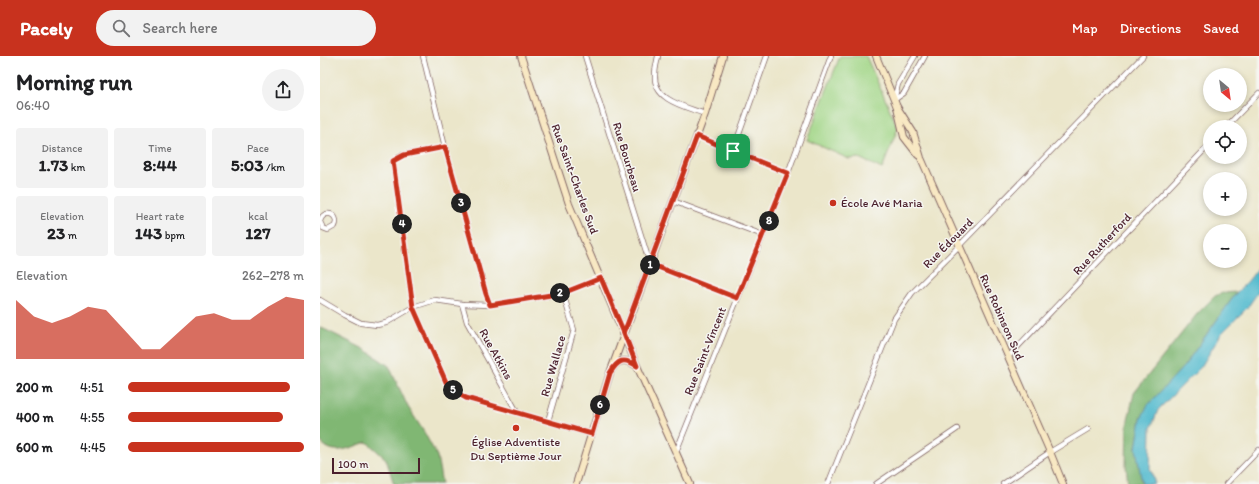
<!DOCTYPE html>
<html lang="en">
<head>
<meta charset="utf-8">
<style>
  body { margin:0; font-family:Itim,sans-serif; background:#f2f2f2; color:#202124; height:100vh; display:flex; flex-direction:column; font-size:15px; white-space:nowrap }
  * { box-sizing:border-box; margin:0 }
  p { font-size:13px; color:#757577 }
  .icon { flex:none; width:22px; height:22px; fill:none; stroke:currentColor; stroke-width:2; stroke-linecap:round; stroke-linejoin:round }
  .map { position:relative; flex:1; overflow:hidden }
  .panel { display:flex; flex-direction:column; background:#fff; width:320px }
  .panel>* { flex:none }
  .needle { width:26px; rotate:151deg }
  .buttons { position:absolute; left:883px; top:12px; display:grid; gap:8px }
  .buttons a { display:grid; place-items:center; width:44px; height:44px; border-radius:50%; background:#fff; box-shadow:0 2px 6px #0003; font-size:20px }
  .scale { position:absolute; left:12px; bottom:10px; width:88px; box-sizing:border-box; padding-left:4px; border:2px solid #4a1f2b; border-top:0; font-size:11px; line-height:14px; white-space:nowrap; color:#4a1f2b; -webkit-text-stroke:3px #f6f6f2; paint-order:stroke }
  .pin { position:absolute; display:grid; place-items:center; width:34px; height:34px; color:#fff; margin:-17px; border-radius:8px; box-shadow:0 2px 6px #0006 }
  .km { position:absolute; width:20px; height:20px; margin:-10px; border-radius:50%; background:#222; color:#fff; font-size:11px; line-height:20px; text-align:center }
  .round { display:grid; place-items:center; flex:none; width:42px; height:42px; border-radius:21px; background:#f2f2f2 }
  .overview { display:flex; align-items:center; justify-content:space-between; height:68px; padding:0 16px }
  h1 { font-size:22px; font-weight:800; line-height:30px }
  .figures { display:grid; grid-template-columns:repeat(3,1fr); gap:6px; height:68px; padding:4px 16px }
  .figures div { display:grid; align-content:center; border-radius:4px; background:#f2f2f2; text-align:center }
  .figures b { font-size:17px; font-weight:800 }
  .figures small { font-size:11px; font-weight:400 }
  .figures p { font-size:11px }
  .chart { height:112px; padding:8px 16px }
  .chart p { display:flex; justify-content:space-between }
  .chart svg { width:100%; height:72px; margin-top:4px; fill:#c8321e; opacity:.7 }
  ul { padding:0 16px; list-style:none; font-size:13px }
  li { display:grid; grid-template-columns:64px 48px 1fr; align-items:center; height:30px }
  li i { height:10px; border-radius:5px; background:#c8321e }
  header { display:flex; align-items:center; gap:24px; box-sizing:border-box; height:56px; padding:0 20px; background:#c8321e; color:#fff }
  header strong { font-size:19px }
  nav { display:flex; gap:22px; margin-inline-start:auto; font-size:14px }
  .search { width:280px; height:36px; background:#f2f2f2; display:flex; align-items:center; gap:10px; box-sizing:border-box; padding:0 14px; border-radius:22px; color:#757577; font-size:15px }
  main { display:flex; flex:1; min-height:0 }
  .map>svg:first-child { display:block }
  .green { fill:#a1d686; stroke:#767a58 }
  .forest { fill:#80b773; stroke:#656b4f }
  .water { fill:#51bace; stroke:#4e6c7c }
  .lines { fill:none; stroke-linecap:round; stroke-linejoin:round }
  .street-casing { stroke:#826563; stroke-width:6 }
  .secondary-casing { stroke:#826563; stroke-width:8 }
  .street { stroke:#fff; stroke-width:4.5 }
  .secondary { stroke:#f8e8c3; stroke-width:6 }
  .route-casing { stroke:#fff; stroke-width:8 }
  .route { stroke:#c8321e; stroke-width:5 }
  .poi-dot { fill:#c8321e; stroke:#f6f6f2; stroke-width:1.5 }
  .labels { text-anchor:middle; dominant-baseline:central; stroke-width:3; stroke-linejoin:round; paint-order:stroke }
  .street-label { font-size:12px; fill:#4a1f2b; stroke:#f6f6f2 }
  .poi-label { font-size:12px; fill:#4a1f2b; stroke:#f6f6f2; text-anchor:start }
</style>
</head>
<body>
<header>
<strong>Pacely</strong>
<div class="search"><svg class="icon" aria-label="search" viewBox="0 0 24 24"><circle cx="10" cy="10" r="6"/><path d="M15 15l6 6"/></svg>Search here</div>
<nav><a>Map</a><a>Directions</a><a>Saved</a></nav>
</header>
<main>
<section class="panel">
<div class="overview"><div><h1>Morning run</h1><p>06:40</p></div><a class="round"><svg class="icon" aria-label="share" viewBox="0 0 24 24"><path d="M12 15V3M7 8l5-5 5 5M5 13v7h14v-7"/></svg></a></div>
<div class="figures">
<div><p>Distance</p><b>1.73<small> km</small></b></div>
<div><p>Time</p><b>8:44</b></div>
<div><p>Pace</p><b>5:03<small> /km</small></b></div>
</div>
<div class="figures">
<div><p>Elevation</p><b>23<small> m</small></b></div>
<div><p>Heart rate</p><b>143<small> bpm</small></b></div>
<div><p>kcal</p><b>127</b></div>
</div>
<div class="chart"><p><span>Elevation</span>262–278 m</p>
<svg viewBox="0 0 160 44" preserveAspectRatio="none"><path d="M0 44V8L10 18L20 22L30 18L40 12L50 14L60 26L70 38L80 38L90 28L100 18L110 16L120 20L130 20L140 12L150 6L160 8V44z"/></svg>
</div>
<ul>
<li><b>200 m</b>4:51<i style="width:92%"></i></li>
<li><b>400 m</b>4:55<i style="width:88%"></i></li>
<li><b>600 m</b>4:45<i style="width:100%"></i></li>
</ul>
</section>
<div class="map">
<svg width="939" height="428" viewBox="0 0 939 428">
  <rect width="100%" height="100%" fill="#f6f6f2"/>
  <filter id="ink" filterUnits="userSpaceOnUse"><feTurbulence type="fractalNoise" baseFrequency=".025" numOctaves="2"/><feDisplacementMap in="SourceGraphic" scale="8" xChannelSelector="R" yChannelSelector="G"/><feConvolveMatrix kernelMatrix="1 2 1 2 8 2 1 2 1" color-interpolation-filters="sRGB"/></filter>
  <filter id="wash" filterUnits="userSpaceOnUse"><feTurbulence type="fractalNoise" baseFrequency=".012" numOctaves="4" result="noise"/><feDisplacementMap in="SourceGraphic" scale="16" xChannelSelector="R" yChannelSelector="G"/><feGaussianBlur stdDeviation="0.9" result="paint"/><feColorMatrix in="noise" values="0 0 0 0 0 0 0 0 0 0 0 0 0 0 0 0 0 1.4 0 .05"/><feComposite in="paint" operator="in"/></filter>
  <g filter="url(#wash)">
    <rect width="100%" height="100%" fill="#ebe6ca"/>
    <!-- green -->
    <path class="green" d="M520,0H546L578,72L562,113L539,102L529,103L487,84Z"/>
    <!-- forest -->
    <g class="forest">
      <path d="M917,236L864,310L827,351L821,363L816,392L822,428H808L806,410L807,369L814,337L877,258L895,240L902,237Z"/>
      <path d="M0,271L46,294L69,310L88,351L104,376L117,400L122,428H74L66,403L47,386C31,391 13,402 0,385Z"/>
    </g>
    <!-- water -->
    <path class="water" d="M939,211V235L927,252L901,278L881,311L838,354L831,372L830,412L835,428H822L816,392L821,363L827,350L864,310L917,236L928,225Z"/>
  </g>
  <g filter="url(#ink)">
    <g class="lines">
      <!-- street casing -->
      <g class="street-casing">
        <g id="street">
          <path d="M103,0L125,91L166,238L170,249"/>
          <path d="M265,0L330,208L417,242"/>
          <path d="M338,0C337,6 335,12 335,19C333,45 367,51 385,58"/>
          <path d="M574,44L584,37L605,0"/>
          <path d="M574,44L578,28L595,0"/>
          <path d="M906,71L939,37"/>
          <path d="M377,80L468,117"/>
          <path d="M125,91L83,99L73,105L93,251L126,326L132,334L146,342L272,378"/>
          <path d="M413,95L447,0"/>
          <path d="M353,145L443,179"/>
          <path d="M0,165C4,152 20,158 15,170L8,174L3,172L0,166"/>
          <path d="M0,244L25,259L41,267L57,269L66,267L93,251L115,244L142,248L170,249L243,237L281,222"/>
          <path d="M142,248L147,266L197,356"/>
          <path d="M688,301L890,88"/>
          <path d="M228,365L254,274L243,237"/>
          <path d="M356,396L468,117L511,0"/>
          <path d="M508,428L574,263L592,237L639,190L823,0"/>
          <path d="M556,428L637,373"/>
          <path d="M683,428L730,396L768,373"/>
          <path d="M906,428L939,394"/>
        </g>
      </g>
      <!-- secondary casing -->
      <g class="secondary-casing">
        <g id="secondary">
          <path d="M201,0L249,148L317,310L370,428"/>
          <path d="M556,0L577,51L584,81L598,99"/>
          <path d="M577,51L593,76L601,102L730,396L743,428"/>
          <path d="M293,312C299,302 308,304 317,310"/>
          <path d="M256,428L290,317L385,58L403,0"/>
        </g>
      </g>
      <!-- street -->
      <use href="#street" class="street"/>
      <!-- secondary -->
      <use href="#secondary" class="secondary"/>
    </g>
  </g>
  <g class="lines" filter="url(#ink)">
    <!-- route casing -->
    <g class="route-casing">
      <path id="route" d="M413,95L377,80L304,277L281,222L243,237L170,249L166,238L125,91L84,99L73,105L93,251L126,326L132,334L146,342L272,378L290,317C298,304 303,301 317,310L304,277L330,208L417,242L468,117L413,95"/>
    </g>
    <!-- route -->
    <use href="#route" class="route"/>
  </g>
  <!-- markers -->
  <g class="poi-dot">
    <circle cx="513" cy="147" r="4"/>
    <circle cx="196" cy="372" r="4"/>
  </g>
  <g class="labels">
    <!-- street labels -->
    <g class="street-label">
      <text transform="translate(307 101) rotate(73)">Rue Bourbeau</text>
      <text transform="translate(255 123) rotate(70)">Rue Saint-Charles Sud</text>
      <text transform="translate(628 187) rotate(-45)">Rue Édouard</text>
      <text transform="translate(782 188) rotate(-47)">Rue Rutherford</text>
      <text transform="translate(682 261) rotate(66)">Rue Robinson Sud</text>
      <text transform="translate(385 295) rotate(-68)">Rue Saint-Vincent</text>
      <text transform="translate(176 298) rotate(61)">Rue Atkins</text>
      <text transform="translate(233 310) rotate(-74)">Rue Wallace</text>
    </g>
    <!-- poi labels -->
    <g class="poi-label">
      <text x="521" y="147">École Avé Maria</text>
      <text x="196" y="386" text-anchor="middle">Église Adventiste<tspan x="196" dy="14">Du Septième Jour</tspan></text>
    </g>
  </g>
</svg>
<div class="buttons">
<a><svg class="needle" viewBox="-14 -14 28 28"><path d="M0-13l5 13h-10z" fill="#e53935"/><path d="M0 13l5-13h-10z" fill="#757577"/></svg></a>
<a><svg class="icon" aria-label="locate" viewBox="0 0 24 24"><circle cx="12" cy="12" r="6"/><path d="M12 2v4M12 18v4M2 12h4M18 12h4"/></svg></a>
<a>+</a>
<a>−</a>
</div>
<div class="scale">100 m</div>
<div class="pin" style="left:413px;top:95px;background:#1e9e55"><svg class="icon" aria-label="arrive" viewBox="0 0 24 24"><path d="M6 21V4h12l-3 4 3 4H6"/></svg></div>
<b class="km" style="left:330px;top:209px">1</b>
<b class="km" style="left:240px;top:237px">2</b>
<b class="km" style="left:141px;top:147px">3</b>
<b class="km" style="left:82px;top:168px">4</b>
<b class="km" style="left:133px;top:334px">5</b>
<b class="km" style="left:280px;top:349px">6</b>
<b class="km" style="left:449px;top:165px">8</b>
</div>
</main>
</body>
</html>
